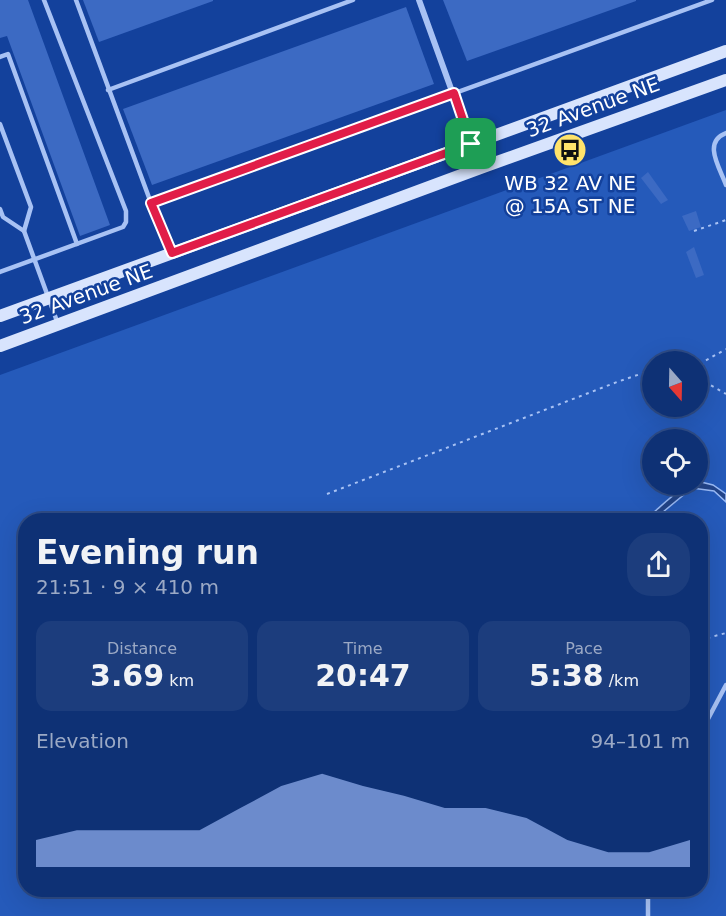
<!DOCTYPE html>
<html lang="en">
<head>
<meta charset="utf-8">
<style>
  body { margin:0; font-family:"DejaVu Sans",sans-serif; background:#1c3d7d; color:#f1f3f6; height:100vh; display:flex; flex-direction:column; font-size:22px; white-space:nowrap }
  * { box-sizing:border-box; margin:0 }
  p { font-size:20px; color:#9ba9c5 }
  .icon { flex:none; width:33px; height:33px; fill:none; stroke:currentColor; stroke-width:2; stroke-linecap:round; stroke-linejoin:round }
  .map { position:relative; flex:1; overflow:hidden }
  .drawer { position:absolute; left:18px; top:513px; width:690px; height:384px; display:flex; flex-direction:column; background:#0e3175; border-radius:24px; box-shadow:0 6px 24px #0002,0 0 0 2px #2e4c87 }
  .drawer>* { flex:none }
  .needle { width:39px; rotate:160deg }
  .fabs { position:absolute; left:642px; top:351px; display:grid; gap:12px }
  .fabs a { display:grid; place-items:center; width:66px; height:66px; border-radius:50%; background:#0e3175; box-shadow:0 6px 24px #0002,0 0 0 2px #2e4c87; font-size:30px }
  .pin { position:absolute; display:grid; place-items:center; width:51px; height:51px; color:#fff; margin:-26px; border-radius:12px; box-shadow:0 3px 9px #0006 }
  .round { display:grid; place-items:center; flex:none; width:63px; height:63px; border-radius:24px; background:#1c3d7d }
  .summary { display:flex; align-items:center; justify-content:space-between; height:102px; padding:0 18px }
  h1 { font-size:33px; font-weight:700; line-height:45px }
  .figures { display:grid; grid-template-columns:repeat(3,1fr); gap:9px; height:102px; padding:6px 18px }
  .figures div { display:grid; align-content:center; border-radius:15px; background:#1c3d7d; text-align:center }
  .figures b { font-size:30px; font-weight:700 }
  .figures small { font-size:16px; font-weight:400 }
  .figures p { font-size:16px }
  .chart { height:168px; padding:12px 18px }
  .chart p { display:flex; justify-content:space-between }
  .chart svg { width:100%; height:108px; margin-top:6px; fill:#95b2f1; opacity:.7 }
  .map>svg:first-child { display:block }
  .green { fill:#255aba; fill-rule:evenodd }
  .water { fill:#23458a; stroke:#9abbf7; stroke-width:1.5 }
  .building { fill:#3c6ac3 }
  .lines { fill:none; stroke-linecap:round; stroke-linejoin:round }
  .path { stroke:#a8c2f4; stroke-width:2; stroke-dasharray:3 4.5; stroke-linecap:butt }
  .service { stroke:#a8c2f4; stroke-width:4.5 }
  .minor { stroke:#a8c2f4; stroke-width:6 }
  .secondary { stroke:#d8e4fd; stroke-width:12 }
  .route-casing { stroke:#fff; stroke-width:12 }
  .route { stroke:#e11d48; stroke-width:8 }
  .labels { text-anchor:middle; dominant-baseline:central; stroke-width:5; stroke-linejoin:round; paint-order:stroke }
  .street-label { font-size:20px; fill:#fff; stroke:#13419c }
  .poi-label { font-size:20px; fill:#fff; stroke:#13419c }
</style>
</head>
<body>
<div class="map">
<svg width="726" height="916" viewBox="0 0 726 916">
  <rect width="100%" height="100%" fill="#13419c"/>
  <!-- green -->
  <path class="green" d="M726,110V916H0V375ZM652,362H698V406H652ZM652,440H698V484H652ZM26,520H700V890H26Z"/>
  <!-- water -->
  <path class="water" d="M701,482L713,485L726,494V502L714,491L692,488L663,512L656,520H644C659,510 680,484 698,484V483Z"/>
  <!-- building -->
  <g class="building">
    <path d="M0,0H28L110,225L80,236L7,36L0,38Z"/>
    <path d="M83,0H213V1L99,42Z"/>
    <path d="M443,0H636V1L467,61Z"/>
    <path d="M406,7L434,84L152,185L123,109Z"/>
    <path d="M648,172L668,200L661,204L641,178Z"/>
    <path d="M696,211L701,227L689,231L682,216Z"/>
    <path d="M694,247L704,275L696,278L686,252Z"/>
  </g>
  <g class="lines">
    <!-- path -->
    <g class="path">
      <path d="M694,231L726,220"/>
      <path d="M698,373L705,361L726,349"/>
      <path d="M698,378L726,394"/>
      <path d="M327,494L617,382L652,370"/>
      <path d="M700,640L726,633"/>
    </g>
    <!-- service -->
    <g class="service">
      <path d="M76,0L151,203"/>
      <path d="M0,57L8,54L77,244"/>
      <path d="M108,90L353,0"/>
      <path d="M0,124L31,207L24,231L58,324"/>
      <path d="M726,133C702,142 720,168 726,185"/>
      <path d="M0,209L3,217L24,231"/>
      <path d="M172,253L151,203L712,0"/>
      <path d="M0,272L123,227L126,222V211L44,0"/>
      <path d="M700,734L726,685"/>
      <path d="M648,890V916"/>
    </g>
    <!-- minor -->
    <path class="minor" d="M419,0L471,144L483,167"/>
    <!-- secondary -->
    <g class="secondary">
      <path d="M0,316L726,51"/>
      <path d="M0,346L483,167L726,80"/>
    </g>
  </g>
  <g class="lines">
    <!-- route casing -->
    <g class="route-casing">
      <path id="route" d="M454,93L471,144L172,253L151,203Z"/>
    </g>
    <!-- route -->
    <use href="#route" class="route"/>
  </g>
  <!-- icons -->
  <defs>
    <g id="bus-disc" transform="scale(1.725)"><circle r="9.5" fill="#ffe36b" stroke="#13419c"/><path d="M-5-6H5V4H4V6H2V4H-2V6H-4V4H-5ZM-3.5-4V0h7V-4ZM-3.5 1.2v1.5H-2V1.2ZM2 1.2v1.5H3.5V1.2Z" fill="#111"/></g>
  </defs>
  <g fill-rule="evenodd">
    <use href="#bus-disc" x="570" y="150"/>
  </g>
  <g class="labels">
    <!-- street labels -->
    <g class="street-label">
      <text transform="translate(593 107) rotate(-20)">32 Avenue NE</text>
      <text transform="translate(86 294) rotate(-20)">32 Avenue NE</text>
    </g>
    <!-- poi labels -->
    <g class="poi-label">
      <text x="570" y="183">WB 32 AV NE<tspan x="570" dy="23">@ 15A ST NE</tspan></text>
    </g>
  </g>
</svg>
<div class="fabs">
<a><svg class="needle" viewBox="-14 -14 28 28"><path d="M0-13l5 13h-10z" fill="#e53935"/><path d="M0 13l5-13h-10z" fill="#9ba9c5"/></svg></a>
<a><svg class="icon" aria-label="locate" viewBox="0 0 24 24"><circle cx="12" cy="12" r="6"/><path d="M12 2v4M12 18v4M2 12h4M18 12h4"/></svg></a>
</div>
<div class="pin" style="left:471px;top:144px;background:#1e9e55"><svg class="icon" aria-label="arrive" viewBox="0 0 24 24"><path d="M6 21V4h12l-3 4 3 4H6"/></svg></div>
<section class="drawer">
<div class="summary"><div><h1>Evening run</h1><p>21:51 · 9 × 410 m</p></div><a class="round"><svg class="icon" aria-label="share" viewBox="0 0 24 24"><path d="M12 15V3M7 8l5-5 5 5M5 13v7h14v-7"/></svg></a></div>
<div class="figures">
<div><p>Distance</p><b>3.69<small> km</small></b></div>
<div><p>Time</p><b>20:47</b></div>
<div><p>Pace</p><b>5:38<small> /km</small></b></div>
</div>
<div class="chart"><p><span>Elevation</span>94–101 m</p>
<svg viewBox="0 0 160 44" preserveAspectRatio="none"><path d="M0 44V33L10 29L20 29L30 29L40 29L50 20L60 11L70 6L80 11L90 15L100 20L110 20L120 24L130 33L140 38L150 38L160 33V44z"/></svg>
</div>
</section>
</div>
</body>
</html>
